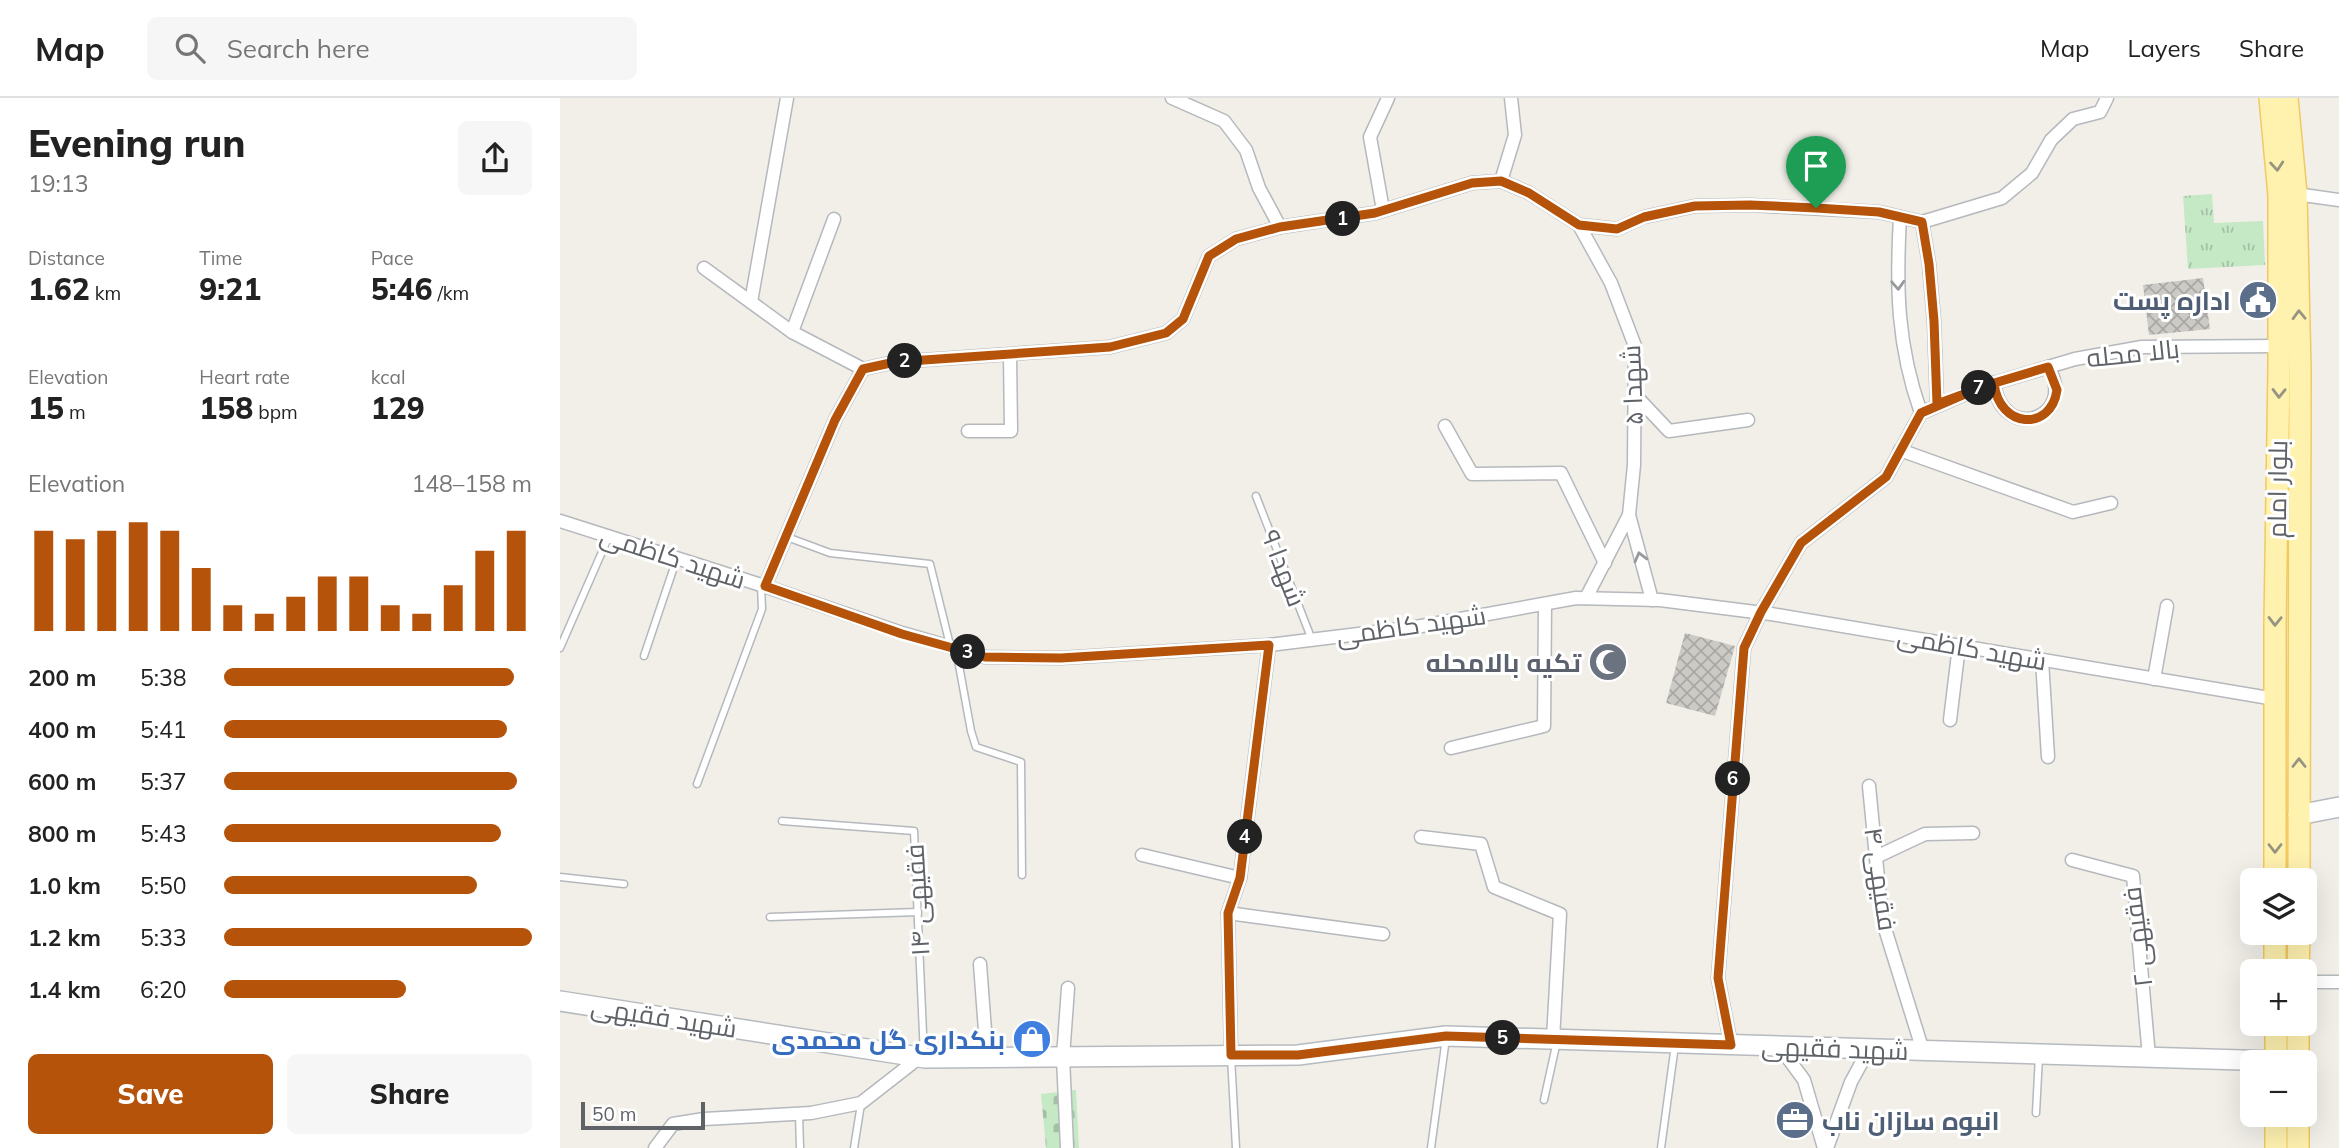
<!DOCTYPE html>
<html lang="en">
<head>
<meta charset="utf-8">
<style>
  body { margin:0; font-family:Mulish,Cairo,sans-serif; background:#f6f6f6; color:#222; height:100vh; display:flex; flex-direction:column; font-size:26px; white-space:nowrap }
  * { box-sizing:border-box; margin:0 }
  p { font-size:23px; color:#767676 }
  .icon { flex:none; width:38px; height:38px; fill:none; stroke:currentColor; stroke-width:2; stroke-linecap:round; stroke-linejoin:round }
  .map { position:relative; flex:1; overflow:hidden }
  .details { display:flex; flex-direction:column; background:#fff; width:560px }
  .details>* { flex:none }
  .buttons { position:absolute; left:1680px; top:770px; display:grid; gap:14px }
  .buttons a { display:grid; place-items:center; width:77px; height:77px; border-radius:10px; background:#fff; box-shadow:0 7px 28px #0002; font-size:35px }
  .scale { position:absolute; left:21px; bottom:18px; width:124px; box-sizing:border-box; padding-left:7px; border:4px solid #5f6368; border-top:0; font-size:19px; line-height:24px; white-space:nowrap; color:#5f6368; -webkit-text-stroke:5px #fff; paint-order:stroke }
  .pin { position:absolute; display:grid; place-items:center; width:60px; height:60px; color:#fff; margin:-72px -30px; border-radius:50% 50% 50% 0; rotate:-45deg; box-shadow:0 0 7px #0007 }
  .pin .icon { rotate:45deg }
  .km { position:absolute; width:35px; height:35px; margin:-18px; border-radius:50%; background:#222; color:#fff; font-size:19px; line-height:35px; text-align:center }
  .round { display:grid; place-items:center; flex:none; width:74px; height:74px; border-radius:10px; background:#f6f6f6 }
  .summary { display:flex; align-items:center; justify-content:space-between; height:119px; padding:0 28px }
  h1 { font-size:38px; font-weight:800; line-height:52px }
  .stats { display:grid; grid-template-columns:repeat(3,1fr); gap:10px; height:119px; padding:7px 28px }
  .stats div { display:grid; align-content:center }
  .stats b { font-size:30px; font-weight:800 }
  .stats small { font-size:19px; font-weight:400 }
  .stats p { font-size:19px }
  .chart { height:196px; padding:14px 28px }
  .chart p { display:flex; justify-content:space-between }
  .chart svg { width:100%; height:126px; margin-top:7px; stroke:#b45309; stroke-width:6 }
  .primary-button { display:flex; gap:14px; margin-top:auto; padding:14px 28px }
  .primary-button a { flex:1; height:80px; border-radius:10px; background:#b45309; color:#fff; font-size:28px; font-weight:800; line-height:80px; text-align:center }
  .primary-button a+a { background:#f6f6f6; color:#222 }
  ul { padding:0 28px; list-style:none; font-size:23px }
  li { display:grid; grid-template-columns:112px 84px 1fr; align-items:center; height:52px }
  li i { height:18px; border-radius:9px; background:#b45309 }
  header { display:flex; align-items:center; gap:42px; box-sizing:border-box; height:98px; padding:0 35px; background:#fff; border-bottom:2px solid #e0e0e0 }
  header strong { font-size:33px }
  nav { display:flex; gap:38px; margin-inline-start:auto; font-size:24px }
  .search { width:490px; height:63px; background:#f6f6f6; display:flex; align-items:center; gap:18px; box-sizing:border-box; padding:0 24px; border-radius:10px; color:#767676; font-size:26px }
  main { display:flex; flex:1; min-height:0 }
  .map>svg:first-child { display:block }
  .grass { fill:url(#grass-tufts) }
  .cemetery { fill:url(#cemetery-stones) }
  .building { fill:url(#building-cross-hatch) }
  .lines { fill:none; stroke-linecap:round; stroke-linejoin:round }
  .service-casing { stroke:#b5b8bc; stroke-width:9 }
  .minor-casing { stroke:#b5b8bc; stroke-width:15 }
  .secondary-casing { stroke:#b6babf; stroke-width:22 }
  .primary-casing { stroke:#f2c960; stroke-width:24 }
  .service { stroke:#fff; stroke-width:6 }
  .minor { stroke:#fff; stroke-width:12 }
  .secondary { stroke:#fff; stroke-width:19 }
  .primary { stroke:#fff2af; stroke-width:21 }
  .oneway { stroke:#979581 }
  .oneway2 { stroke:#979a9d }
  .route-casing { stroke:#fff; stroke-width:14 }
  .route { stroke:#b45309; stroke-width:9 }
  .labels { text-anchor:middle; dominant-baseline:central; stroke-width:6; stroke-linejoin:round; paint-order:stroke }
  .service-label { font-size:26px; font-weight:bold; fill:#4e5e75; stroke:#fff; text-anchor:end }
  .street-label { font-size:26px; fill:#5f6368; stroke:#fff }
  .worship-label { font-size:26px; font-weight:bold; fill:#5b616d; stroke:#fff; text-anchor:end }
  .shop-label { font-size:26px; font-weight:bold; fill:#366cbe; stroke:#fff; text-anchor:end }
</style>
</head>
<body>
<header>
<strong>Map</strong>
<div class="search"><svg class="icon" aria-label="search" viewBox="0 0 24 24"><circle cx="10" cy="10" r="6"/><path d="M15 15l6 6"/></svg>Search here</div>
<nav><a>Map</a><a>Layers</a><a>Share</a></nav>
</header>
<main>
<section class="details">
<div class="summary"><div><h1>Evening run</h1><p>19:13</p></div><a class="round"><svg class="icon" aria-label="share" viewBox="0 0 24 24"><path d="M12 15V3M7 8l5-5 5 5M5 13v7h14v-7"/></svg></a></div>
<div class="stats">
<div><p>Distance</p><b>1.62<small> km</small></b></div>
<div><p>Time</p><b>9:21</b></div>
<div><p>Pace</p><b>5:46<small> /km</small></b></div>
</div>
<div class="stats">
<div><p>Elevation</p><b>15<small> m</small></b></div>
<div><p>Heart rate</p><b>158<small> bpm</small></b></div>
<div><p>kcal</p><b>129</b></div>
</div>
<div class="chart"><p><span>Elevation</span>148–158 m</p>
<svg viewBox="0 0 160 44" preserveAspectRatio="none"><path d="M5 44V9M15 44V12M25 44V9M35 44V6M45 44V9M55 44V22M65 44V35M75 44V38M85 44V32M95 44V25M105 44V25M115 44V35M125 44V38M135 44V28M145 44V16M155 44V9"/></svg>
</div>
<ul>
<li><b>200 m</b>5:38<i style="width:94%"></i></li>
<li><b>400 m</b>5:41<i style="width:92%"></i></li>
<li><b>600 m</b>5:37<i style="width:95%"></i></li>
<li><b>800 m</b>5:43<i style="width:90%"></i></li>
<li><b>1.0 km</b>5:50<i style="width:82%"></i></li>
<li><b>1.2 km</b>5:33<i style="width:100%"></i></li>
<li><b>1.4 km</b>6:20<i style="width:59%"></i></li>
</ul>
<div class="primary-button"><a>Save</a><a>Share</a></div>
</section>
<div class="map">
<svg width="1779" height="1050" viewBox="0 0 1779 1050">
  <defs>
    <pattern id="grass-tufts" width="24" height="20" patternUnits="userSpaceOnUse" patternTransform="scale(1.75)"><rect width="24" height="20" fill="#c5e8c5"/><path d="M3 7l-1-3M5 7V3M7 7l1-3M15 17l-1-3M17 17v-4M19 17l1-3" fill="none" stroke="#a3c0a4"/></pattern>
    <pattern id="cemetery-stones" width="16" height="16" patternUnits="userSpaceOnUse" patternTransform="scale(1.75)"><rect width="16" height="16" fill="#c5e8c5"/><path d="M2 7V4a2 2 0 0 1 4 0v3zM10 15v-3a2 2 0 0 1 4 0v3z" fill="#a3c0a4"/></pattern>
    <pattern id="building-cross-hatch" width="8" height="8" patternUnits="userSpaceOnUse" patternTransform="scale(1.75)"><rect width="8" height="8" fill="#cccac5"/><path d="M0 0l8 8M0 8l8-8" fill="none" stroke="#a9a8a4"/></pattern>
  </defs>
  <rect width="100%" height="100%" fill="#f1efe8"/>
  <!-- grass -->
  <path class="grass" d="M1652,96L1654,125L1703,123L1705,167L1628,171L1623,98Z"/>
  <!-- cemetery -->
  <path class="cemetery" d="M516,992L519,1050H486L481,996Z"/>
  <!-- building -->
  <g class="building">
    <path d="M1643,180L1650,231L1589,237L1583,187Z"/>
    <path d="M1125,535L1175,548L1155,618L1106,605Z"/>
  </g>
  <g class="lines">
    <!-- service casing -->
    <g class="service-casing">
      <g id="service">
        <path d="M696,398L752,542"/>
        <path d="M227,439L270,455L370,466L390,547"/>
        <path d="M0,550L49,438"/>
        <path d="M396,551L411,633L416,649L461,664L462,777"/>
        <path d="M84,558L117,460"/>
        <path d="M137,686L202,511L201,487"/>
        <path d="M222,723L354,733L364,958"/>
        <path d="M0,779L64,786"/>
        <path d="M210,819L358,814"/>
        <path d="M671,959L676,1050"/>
        <path d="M984,1002L997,943"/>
        <path d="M1476,1015L1479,958"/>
        <path d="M239,1016L240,1050"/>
        <path d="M294,1050L301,1006"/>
        <path d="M871,1050L886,940"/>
        <path d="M1101,1050L1115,947"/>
      </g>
    </g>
    <!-- minor casing -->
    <g class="minor-casing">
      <g id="minor">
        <path d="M612,0L664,23L686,52L699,90L720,129"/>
        <path d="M941,83L955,37L951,0"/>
        <path d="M1736,96L1779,102"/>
        <path d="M823,112L810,39L828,0"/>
        <path d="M1340,119C1336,190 1337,247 1361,315"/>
        <path d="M1362,124L1369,166L1374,223L1377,306"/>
        <path d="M1019,127L1051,185L1075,248L1074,367L1069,417L1092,502"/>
        <path d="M144,170L232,234L303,271L335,264L550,249L606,235L623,221L649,158L676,141L720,129L815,115L912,85L941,83L969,95L1019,127L1057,131L1084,119L1135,108L1190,107L1319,114L1362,124L1442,100L1472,75L1491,42L1513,21L1540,14L1547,0"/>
        <path d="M191,204L227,0"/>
        <path d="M232,234L274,121"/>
        <path d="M1434,285C1442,347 1519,320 1488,269"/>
        <path d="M1075,297L1109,333L1188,322"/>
        <path d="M885,328L912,376L1001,375L1045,465"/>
        <path d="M408,333H451L450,257"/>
        <path d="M1340,352L1513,414L1551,405"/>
        <path d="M0,423L201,487L342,535L425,559L501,560L709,547L856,529L1016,500L1100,502L1211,516L1715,601"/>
        <path d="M205,488L275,322L303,271"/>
        <path d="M1026,500L1069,417"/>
        <path d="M1482,562L1488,659"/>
        <path d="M1594,581L1607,508"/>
        <path d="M1390,622L1399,548"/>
        <path d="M891,650L984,628L985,506"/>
        <path d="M1309,688L1322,821L1363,953"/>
        <path d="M861,739L921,746L934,789L1000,816L993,941"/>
        <path d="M582,757L680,780"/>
        <path d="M1316,759L1365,736L1413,735"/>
        <path d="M1512,762L1573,778L1589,959"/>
        <path d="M668,815L823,836"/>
        <path d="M420,866L427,959"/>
        <path d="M1745,884H1779"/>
        <path d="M1171,947L1158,880L1184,550L1201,514L1241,445L1326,379L1361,315L1421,289L1515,261L1582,249L1719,248"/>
        <path d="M1219,948L1244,982L1264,1050"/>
        <path d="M671,957L668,815L680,780L709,547"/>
        <path d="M95,1050L113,1026L144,1021L251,1015L301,1005L360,959"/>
        <path d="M507,1050L503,959L508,890"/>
        <path d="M1267,1050L1291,984L1309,951"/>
      </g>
    </g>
    <!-- secondary casing -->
    <g class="secondary-casing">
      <g id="secondary">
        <path d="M1738,717L1779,709"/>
        <path d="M0,903L365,960L738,957L886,938L1716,963"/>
      </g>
    </g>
    <!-- primary casing -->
    <g class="primary-casing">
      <g id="primary">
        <path d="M1710,0L1719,97V270L1715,526V782"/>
        <path d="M1727,0L1736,96L1740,273L1739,782"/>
        <path d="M1715,835V873"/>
        <path d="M1738,873L1739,835"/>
        <path d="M1716,926V964"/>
        <path d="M1716,963L1738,964V926"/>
        <path d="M1716,1017V1050"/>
        <path d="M1738,1050V1017"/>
      </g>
    </g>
    <!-- service -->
    <use href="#service" class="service"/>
    <!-- minor -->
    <use href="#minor" class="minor"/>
    <!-- secondary -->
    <use href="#secondary" class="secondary"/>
    <!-- primary -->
    <use href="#primary" class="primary"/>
  </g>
  <!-- one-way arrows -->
  <defs><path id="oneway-chevron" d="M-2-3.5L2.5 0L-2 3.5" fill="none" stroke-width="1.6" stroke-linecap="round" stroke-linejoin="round" transform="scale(1.75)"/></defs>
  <g class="oneway">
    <use href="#oneway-chevron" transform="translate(1717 68) rotate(85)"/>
    <use href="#oneway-chevron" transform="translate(1739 217) rotate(-92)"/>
    <use href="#oneway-chevron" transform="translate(1719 295) rotate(91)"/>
    <use href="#oneway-chevron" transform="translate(1715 523) rotate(91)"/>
    <use href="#oneway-chevron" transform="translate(1739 665) rotate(-90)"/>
    <use href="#oneway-chevron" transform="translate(1715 750) rotate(90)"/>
  </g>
  <g class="oneway2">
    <use href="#oneway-chevron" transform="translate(1338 187) rotate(87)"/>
    <use href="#oneway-chevron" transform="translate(1080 459) rotate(-105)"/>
  </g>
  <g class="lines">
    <!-- route casing -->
    <g class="route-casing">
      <path id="route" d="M1256,110L1190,107L1135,108L1084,119L1057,131L1019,127L969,95L941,83L912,85L815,115L720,129L676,141L649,158L623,221L606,235L550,249L335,264L303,271L275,322L205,488L342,536L425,559L501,560L709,547L680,780L668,815L671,957H738L886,938L1171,947L1158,880L1184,550L1201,514L1241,445L1326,379L1361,315L1421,289L1488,269L1497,292C1491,334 1439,331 1434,285L1377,306L1374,223L1369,166L1362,124L1319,114L1256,110"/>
    </g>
    <!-- route -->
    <use href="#route" class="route"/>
  </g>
  <!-- icons -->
  <defs>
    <g id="civic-disc" transform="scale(2.0125)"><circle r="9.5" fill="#5c6f8a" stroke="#fff"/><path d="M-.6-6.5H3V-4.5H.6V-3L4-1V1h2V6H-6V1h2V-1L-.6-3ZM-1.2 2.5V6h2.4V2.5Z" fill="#fff"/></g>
    <g id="mosque-disc" transform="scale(2.0125)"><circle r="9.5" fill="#6b7280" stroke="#fff"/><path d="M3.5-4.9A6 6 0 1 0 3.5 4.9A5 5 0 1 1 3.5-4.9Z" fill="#fff"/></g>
    <g id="shop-disc" transform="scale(2.0125)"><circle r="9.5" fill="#3f7fe0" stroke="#fff"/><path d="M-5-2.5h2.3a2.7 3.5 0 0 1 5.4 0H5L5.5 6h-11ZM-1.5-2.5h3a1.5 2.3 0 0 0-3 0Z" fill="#fff"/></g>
    <g id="office-disc" transform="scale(2.0125)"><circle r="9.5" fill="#5c6f8a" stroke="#fff"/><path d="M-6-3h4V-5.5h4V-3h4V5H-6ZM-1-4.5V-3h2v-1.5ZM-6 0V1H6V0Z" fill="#fff"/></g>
  </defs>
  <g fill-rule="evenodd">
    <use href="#civic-disc" x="1698" y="202"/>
    <use href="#mosque-disc" x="1048" y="564"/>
    <use href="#shop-disc" x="472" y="941"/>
    <use href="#office-disc" x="1235" y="1022"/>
  </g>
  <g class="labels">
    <!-- service labels -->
    <g class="service-label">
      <text x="1671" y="202">اداره پست</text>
      <text x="1262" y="1022" text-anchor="start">انبوه سازان ناب</text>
    </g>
    <!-- street labels -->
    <g class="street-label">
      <text transform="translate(1573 255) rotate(-6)">بالا محله</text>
      <text transform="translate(1072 287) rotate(-92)">شهدا ۵</text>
      <text transform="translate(1717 391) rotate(-89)">بلوار امام</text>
      <text transform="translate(113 459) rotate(18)">شهید کاظمی</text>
      <text transform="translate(724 470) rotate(69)">شهدا ۹</text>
      <text transform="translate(851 527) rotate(-8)">شهید کاظمی</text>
      <text transform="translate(1412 550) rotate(10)">شهید کاظمی</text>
      <text transform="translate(1321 781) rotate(82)">فقیهی ۴</text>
      <text transform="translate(357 802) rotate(-93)">فقیهی ۱۴</text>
      <text transform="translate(1577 839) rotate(-97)">فقیهی ۲</text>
      <text transform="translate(104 919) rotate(9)">شهید فقیهی</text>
      <text transform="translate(1275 950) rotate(2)">شهید فقیهی</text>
    </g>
    <!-- worship labels -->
    <g class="worship-label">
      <text x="1021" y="564">تکیه بالامحله</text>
    </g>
    <!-- shop labels -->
    <g class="shop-label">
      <text x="445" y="941">بنکداری گل محمدی</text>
    </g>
  </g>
</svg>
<div class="buttons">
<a><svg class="icon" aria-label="layers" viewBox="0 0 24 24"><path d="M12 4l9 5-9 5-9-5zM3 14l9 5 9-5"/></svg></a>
<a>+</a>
<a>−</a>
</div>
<div class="scale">50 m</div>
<div class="pin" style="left:1256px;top:110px;background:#1e9e55"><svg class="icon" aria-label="arrive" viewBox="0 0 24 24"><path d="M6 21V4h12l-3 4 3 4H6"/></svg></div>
<b class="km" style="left:783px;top:121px">1</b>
<b class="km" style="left:345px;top:263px">2</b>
<b class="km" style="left:408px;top:554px">3</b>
<b class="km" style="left:685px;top:739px">4</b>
<b class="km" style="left:943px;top:940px">5</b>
<b class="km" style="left:1173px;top:681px">6</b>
<b class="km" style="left:1419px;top:290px">7</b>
</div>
</main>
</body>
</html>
